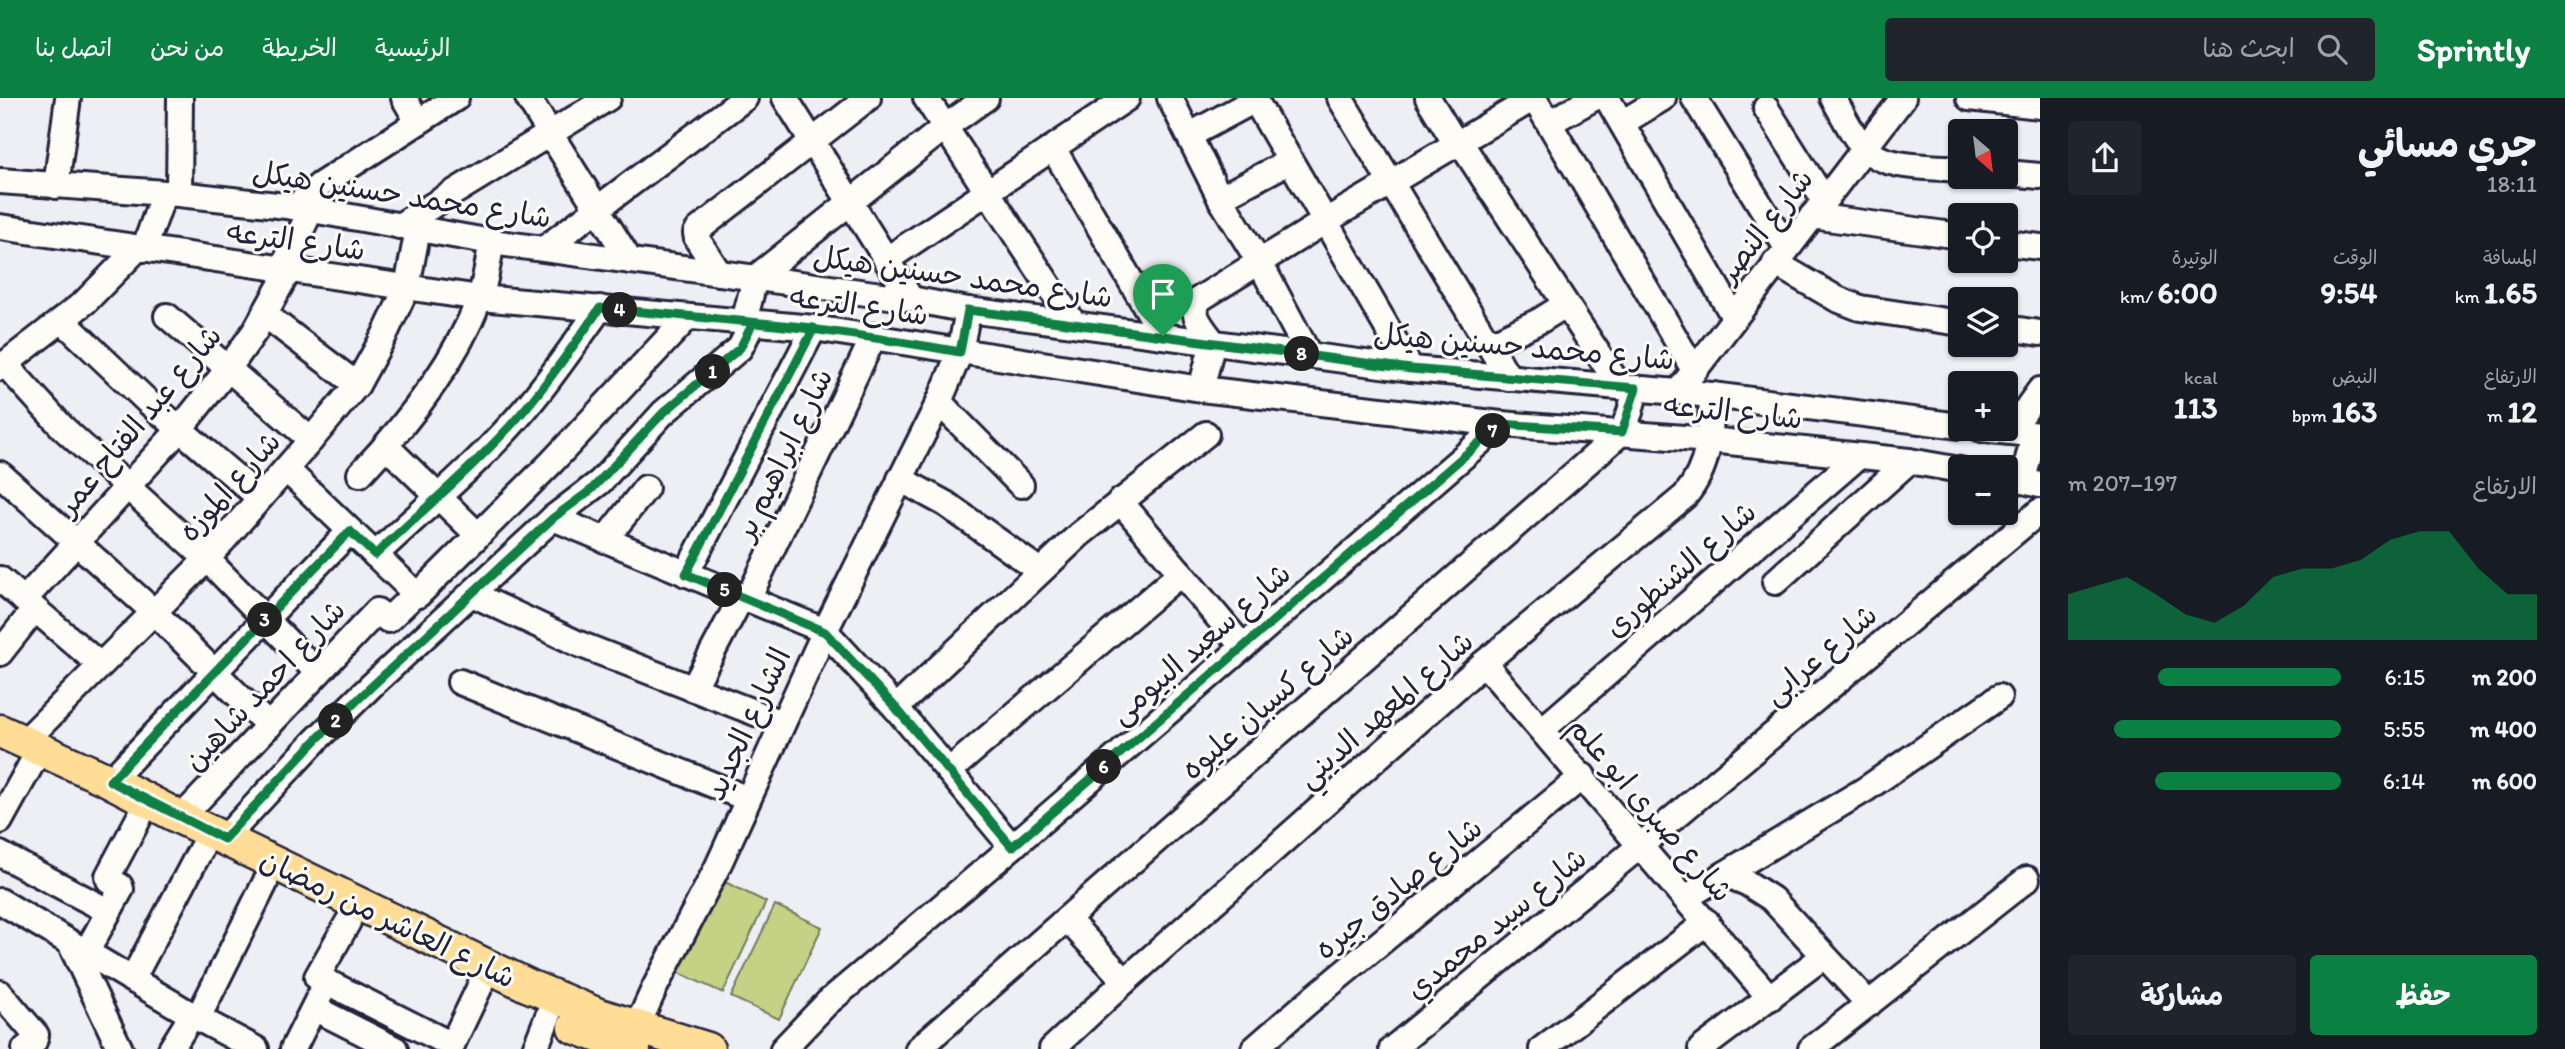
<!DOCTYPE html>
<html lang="ar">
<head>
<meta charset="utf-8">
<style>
  body { margin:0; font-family:Itim,"Playpen Sans Arabic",sans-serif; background:#20242c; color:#f1f3f6; direction:rtl; height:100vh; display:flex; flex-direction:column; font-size:26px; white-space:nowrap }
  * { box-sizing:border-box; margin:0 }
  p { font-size:23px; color:#9ea1a6 }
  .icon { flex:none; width:38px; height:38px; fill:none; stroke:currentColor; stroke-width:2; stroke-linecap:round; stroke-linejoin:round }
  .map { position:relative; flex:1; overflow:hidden; direction:ltr }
  .drawer { display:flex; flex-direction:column; background:#171b24; width:525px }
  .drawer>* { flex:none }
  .needle { width:46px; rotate:152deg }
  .tools { position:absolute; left:1948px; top:21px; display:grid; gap:14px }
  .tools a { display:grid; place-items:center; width:70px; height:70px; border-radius:7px; background:#171b24; box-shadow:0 2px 5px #0004; font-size:35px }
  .pin { position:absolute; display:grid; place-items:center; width:60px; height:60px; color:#fff; margin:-72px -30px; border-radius:50% 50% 50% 0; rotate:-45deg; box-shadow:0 0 7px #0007 }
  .pin .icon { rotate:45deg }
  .km { position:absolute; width:35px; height:35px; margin:-18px; border-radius:50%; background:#222; color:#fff; font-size:19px; line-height:35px; text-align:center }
  .round { display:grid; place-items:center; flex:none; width:74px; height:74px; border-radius:7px; background:#20242c }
  .head { display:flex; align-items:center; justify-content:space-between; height:119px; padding:0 28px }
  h1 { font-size:38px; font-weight:700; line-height:52px }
  .stats { display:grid; grid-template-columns:repeat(3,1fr); gap:10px; height:119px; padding:7px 28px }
  .stats div { display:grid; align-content:center }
  .stats b { font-size:30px; font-weight:700 }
  .stats small { font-size:19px; font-weight:400 }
  .stats p { font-size:19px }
  .chart { height:196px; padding:14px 28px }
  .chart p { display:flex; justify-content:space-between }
  .chart svg { width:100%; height:126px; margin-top:7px; fill:#0b8043; opacity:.7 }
  .action { display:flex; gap:14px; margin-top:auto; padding:14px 28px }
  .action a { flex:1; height:80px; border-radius:7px; background:#0b8043; color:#fff; font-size:28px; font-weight:700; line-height:80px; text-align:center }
  .action a+a { background:#20242c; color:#f1f3f6 }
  ul { padding:0 28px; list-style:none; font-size:23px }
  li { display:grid; grid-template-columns:112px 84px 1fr; align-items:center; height:52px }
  li i { height:18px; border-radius:9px; background:#0b8043 }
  header { display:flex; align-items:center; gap:42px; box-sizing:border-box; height:98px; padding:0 35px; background:#0b8043; color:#fff }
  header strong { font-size:33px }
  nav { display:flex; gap:38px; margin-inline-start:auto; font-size:24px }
  .search { width:490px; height:63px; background:#20242c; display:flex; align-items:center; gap:18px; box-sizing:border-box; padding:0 24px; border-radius:7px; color:#9ea1a6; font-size:26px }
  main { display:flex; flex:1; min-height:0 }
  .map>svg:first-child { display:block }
  .green { fill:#c5d184; stroke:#747a60; stroke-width:2 }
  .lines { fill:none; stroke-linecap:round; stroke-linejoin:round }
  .minor-casing { stroke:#22223b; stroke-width:30 }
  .major-casing { stroke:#22223b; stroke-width:37 }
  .minor { stroke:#fdfcf7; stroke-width:24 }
  .major { stroke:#ffdd96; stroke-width:32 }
  .route-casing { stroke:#fff; stroke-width:14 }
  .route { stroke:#0b8043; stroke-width:9 }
  .labels { text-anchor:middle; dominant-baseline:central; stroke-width:6; stroke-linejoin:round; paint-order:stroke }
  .street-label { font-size:30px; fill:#22223b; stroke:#fdfcf7 }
</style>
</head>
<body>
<header>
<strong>Sprintly</strong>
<div class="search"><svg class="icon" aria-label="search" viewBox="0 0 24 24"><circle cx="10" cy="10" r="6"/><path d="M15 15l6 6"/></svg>ابحث هنا</div>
<nav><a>الرئيسية</a><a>الخريطة</a><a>من نحن</a><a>اتصل بنا</a></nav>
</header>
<main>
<section class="drawer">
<div class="head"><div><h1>جري مسائي</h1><p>18:11</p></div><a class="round"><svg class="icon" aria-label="share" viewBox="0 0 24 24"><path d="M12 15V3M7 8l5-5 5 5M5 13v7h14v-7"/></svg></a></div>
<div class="stats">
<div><p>المسافة</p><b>1.65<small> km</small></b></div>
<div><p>الوقت</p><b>9:54</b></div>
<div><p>الوتيرة</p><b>6:00<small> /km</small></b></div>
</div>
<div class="stats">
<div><p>الارتفاع</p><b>12<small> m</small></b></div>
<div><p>النبض</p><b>163<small> bpm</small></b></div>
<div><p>kcal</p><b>113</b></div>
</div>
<div class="chart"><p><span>الارتفاع</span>197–207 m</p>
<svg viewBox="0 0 160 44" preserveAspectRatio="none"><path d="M0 44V28L10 25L20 22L30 28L40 35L50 38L60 32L70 22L80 19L90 19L100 16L110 9L120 6L130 6L140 19L150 28L160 28V44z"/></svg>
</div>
<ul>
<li><b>200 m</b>6:15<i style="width:67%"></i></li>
<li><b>400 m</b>5:55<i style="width:83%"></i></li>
<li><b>600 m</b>6:14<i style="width:68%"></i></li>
</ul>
<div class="action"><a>حفظ</a><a>مشاركة</a></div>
</section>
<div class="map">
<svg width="2040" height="951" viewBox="0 0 2040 951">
  <rect width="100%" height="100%" fill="#edeff5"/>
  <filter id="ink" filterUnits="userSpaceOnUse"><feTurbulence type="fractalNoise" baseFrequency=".0143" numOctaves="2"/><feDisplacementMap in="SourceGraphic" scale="14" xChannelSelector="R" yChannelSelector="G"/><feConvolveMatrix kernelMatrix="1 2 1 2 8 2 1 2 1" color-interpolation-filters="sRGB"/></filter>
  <g filter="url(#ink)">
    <!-- green -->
    <g class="green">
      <path d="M719,781L766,804L723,895L675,873Z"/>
      <path d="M775,807L822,829L779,921L731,899Z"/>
    </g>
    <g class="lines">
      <!-- minor casing -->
      <g class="minor-casing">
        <g id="minor">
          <path d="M404,0L418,24"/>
          <path d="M528,0L630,163"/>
          <path d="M785,0L911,201"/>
          <path d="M926,0L1074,226"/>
          <path d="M1170,0L1220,100L1260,165L1309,257"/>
          <path d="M1254,0L1411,271"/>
          <path d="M1340,0L1509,280"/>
          <path d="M1428,0L1456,46"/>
          <path d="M1607,0L1734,219"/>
          <path d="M1694,0L1787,150"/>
          <path d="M1833,0C1843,16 1852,38 1865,51C1888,72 1931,68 1960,71"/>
          <path d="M1969,0L2040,8"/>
          <path d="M1766,10L1824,102"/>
          <path d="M1549,25L1694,272"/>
          <path d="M1622,25L1663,0"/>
          <path d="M1190,37L1255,2"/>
          <path d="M1460,44L1620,289"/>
          <path d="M1053,50L1163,238"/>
          <path d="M2006,75L2040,78"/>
          <path d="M0,83L179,96L295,109L492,144L911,201L968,212L1411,271L1712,297L1960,328"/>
          <path d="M56,88L68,0"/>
          <path d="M179,96L180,0"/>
          <path d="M1220,100L1290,63"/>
          <path d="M295,109L320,87L456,0"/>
          <path d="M1812,118L1960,138"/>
          <path d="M399,128L608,0"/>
          <path d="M0,129L480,200L814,230L1201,291L1501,326L1710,342L1909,363L1960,372"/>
          <path d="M2006,145L2040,149"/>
          <path d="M545,150L745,0"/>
          <path d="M144,151L164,95"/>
          <path d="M886,162L1127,0"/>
          <path d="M1775,165L1837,201L1860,210L1960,225"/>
          <path d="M282,171L311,112"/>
          <path d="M719,175L697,141L696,135L699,131L868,0"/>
          <path d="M264,216L357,287"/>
          <path d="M167,218L311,342"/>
          <path d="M63,223L147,303L260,400"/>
          <path d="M744,224L755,180L945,29L986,0"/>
          <path d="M2006,230L2040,235"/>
          <path d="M1489,247L1541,222L1565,207"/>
          <path d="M5,266L63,330L207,461L318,575"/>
          <path d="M0,270L85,204L137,151"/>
          <path d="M1201,291L1213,244C1204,231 1189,217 1198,202L1324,124L1529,3L1537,5L1549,25L1594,0"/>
          <path d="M1678,294L1903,0"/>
          <path d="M939,304L1021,387"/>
          <path d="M1981,331L2040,337"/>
          <path d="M2010,334L2040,292"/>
          <path d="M386,348L478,437"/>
          <path d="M286,371L416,496"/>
          <path d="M0,376L154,514L269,628"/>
          <path d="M360,376C407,326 454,266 479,202C486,184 488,162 492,144"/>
          <path d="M2006,379L2040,387"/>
          <path d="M900,381L946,406L1040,473"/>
          <path d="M2023,382L2034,337"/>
          <path d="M1120,403L1243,549"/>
          <path d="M553,420L825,533L896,610L1012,749"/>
          <path d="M605,442L646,390"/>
          <path d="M375,457C426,409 481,363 526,310C553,278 576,244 600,210"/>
          <path d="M686,476L814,230"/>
          <path d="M0,481L100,567"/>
          <path d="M1775,484L1909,363"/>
          <path d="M472,496L579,546L781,625"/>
          <path d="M748,501L874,238"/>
          <path d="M24,502L179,332L228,271L255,233L289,172"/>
          <path d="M0,555L34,512"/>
          <path d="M1484,565L1770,900"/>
          <path d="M460,584L748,701"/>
          <path d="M693,591L742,498"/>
          <path d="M896,610L1079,437L1206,336"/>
          <path d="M1542,632L1859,358"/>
          <path d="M23,645L207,461L311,342L357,287L384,238L407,189L418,131"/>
          <path d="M949,673L1181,475"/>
          <path d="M110,683L350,433"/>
          <path d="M181,720L377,513L388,522L415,496L418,497L551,365L688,219"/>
          <path d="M0,723L32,665"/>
          <path d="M224,741L316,642L371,588L553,420L600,384L663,315L740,250L753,224"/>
          <path d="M0,756L108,813"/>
          <path d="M1725,776L1747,785L1772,801L1869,906"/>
          <path d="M1685,800L1866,691L1999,599"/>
          <path d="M0,803L192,917L256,951"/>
          <path d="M1067,821L1125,883"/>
          <path d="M348,824L317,879L452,947"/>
          <path d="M70,845L120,951"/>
          <path d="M86,855L121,791L120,788L109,782L108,778L139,720"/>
          <path d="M132,882L201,751"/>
          <path d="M0,895L36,937L34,944L25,951"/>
          <path d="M314,910L395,951"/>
          <path d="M198,920L265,785"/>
          <path d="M630,944L655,889L717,770L825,533L939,304L960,254L968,212"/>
          <path d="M171,951L192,917"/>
          <path d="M293,951L321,895"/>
          <path d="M450,951L481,886"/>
          <path d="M535,951L548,918"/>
          <path d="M783,951L827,905L997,762L1501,326"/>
          <path d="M918,951L1622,334L1630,314L1636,290"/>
          <path d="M1052,951L1125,883L1484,565L1685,398C1710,368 1711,334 1712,297"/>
          <path d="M1254,951L1307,905L1583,678"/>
          <path d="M1392,951L1640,748L2040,413"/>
          <path d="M1542,951L1707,824"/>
          <path d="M1701,951L1824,858"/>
          <path d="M1811,951L2027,781"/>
        </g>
      </g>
      <!-- major casing -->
      <g class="major-casing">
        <g id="major">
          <path d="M0,633L110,683L181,720L529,888L599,917L708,951"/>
          <path d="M574,929L634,951"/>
        </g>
      </g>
      <!-- minor -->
      <use href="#minor" class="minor"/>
      <!-- major -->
      <use href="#major" class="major"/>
    </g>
  </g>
  <g class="lines" filter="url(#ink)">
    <!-- route casing -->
    <g class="route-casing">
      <path id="route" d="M1163,238L968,212L960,254C891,242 823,231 753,225L740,250L663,315L591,392L553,420L371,589L316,642L224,741L110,683L350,433L375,457C426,409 481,363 526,310C553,278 576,244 600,210L814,230L686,476L825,534L896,610L1012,749L1501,326L1622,334L1636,290L1411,271L1163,238"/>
    </g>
    <!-- route -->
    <use href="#route" class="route"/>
  </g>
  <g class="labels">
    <!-- street labels -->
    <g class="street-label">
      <text transform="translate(402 96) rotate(9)">شارع محمد حسنين هيكل</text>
      <text transform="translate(1765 127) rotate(-52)">شارع النصر</text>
      <text transform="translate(296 142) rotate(8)">شارع الترعه</text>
      <text transform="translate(963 178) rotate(8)">شارع محمد حسنين هيكل</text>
      <text transform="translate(859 207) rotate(8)">شارع الترعه</text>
      <text transform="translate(1524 248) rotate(5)">شارع محمد حسنين هيكل</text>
      <text transform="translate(1733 313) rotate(6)">شارع الترعه</text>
      <text transform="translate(139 322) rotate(-50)">شارع عبد الفتاح عمر</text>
      <text transform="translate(783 356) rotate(-64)">شارع ابراهيم بر</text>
      <text transform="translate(229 388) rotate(-48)">شارع الموزه</text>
      <text transform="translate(1680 471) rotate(-41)">شارع الشنطورى</text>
      <text transform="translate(1200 545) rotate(-41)">شارع سعيد البيومى</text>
      <text transform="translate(1820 556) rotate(-40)">شارع عرابى</text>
      <text transform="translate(264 587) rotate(-47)">شارع احمد شاهين</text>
      <text transform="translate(1267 604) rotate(-41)">شارع كسبان عليوه</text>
      <text transform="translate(1385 611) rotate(-41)">شارع المعهد الديني</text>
      <text transform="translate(747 626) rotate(-65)">الشارع الجديد</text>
      <text transform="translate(1651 711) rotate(49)">شارع صبرى ابو علم</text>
      <text transform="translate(1398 790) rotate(-39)">شارع صادق جيره</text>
      <text transform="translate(388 820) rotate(26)">شارع العاشر من رمضان</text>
      <text transform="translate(1496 825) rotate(-39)">شارع سيد محمدي</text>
    </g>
  </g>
</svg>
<div class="tools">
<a><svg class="needle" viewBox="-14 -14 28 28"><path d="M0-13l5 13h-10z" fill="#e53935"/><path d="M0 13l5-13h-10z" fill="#9ea1a6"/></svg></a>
<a><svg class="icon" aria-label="locate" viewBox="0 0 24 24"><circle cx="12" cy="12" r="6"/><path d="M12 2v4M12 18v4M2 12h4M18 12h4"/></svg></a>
<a><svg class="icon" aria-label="layers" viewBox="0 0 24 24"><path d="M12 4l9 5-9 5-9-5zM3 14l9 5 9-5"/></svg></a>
<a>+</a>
<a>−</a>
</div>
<div class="pin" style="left:1163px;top:238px;background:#1e9e55"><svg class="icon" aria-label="arrive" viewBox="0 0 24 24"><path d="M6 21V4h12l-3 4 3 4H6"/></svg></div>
<b class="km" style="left:713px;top:274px">1</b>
<b class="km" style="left:336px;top:623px">2</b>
<b class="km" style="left:265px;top:522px">3</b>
<b class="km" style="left:620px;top:212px">4</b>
<b class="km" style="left:725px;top:492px">5</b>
<b class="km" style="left:1104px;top:669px">6</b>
<b class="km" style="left:1493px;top:333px">7</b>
<b class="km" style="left:1302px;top:256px">8</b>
</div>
</main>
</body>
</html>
